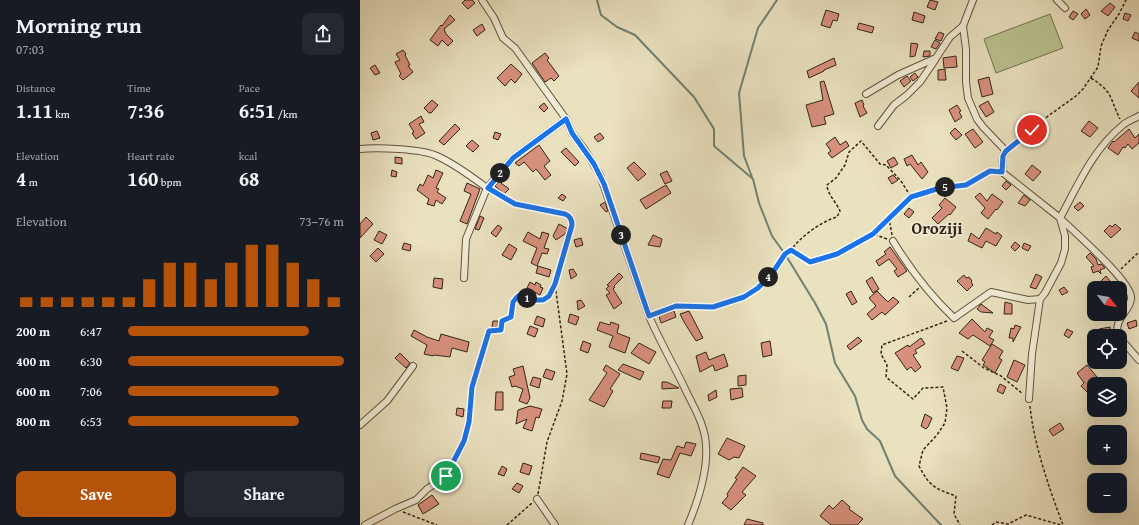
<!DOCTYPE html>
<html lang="en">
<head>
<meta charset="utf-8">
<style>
  body { margin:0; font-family:"Gentium Book Plus",serif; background:#242831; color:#f1f3f6; height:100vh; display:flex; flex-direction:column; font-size:15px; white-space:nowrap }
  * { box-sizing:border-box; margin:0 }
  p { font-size:13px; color:#9ea1a6 }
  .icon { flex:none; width:22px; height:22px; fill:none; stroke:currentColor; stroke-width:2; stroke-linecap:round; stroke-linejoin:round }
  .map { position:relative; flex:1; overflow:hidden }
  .drawer { display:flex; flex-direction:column; background:#171b24; width:360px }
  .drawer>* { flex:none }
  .needle { width:26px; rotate:121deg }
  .fabs { position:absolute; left:727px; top:281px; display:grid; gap:8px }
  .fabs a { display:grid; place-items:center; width:40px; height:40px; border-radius:8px; background:#171b24; box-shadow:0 4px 16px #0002; font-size:20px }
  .pin { position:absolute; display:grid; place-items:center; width:34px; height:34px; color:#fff; margin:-17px; border:2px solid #fff; border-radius:50%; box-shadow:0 1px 4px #0007 }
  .km { position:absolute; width:20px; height:20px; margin:-10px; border-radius:50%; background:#222; color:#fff; font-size:11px; line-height:20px; text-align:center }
  .round { display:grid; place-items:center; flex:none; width:42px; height:42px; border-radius:8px; background:#242831 }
  .headline { display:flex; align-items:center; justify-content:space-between; height:68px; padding:0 16px }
  h1 { font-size:22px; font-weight:600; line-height:30px }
  .metrics { display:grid; grid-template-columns:repeat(3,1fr); gap:6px; height:68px; padding:4px 16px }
  .metrics div { display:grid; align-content:center }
  .metrics b { font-size:20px; font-weight:600 }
  .metrics small { font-size:11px; font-weight:400 }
  .metrics p { font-size:11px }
  .chart { height:112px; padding:8px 16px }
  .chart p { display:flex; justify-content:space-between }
  .chart svg { width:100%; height:72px; margin-top:4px; stroke:#b45309; stroke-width:6 }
  .button { display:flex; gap:8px; margin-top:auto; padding:8px 16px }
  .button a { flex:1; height:46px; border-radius:8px; background:#b45309; color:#fff; font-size:16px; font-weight:600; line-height:46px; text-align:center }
  .button a+a { background:#242831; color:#f1f3f6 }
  ul { padding:0 16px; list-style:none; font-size:13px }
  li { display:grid; grid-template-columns:64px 48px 1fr; align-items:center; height:30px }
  li i { height:10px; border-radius:5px; background:#b45309 }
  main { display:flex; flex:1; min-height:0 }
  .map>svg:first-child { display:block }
  .garden { fill:#bac28f; stroke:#767353 }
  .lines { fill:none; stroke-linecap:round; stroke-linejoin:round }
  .stream { stroke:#6f8073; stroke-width:2 }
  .building { fill:#d7907c; stroke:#322417 }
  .street-casing { stroke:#605341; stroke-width:8 }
  .path { stroke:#322417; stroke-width:1.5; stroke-dasharray:3 2; stroke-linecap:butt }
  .street { stroke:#f1ecd5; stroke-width:6 }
  .route-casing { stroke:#fff; stroke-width:8 }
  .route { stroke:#1a73e8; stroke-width:5 }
  .labels { text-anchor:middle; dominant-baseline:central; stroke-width:3.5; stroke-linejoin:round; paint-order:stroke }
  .quarter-label { font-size:17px; font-weight:bold; fill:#322417; stroke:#f1ecd5 }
</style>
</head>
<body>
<main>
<section class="drawer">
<div class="headline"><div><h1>Morning run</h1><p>07:03</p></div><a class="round"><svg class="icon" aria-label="share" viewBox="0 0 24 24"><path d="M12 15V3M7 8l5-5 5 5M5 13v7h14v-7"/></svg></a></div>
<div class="metrics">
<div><p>Distance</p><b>1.11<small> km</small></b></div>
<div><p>Time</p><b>7:36</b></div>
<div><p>Pace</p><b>6:51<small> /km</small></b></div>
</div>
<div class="metrics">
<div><p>Elevation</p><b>4<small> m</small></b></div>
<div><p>Heart rate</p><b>160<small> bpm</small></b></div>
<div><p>kcal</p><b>68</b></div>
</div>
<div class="chart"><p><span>Elevation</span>73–76 m</p>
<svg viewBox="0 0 160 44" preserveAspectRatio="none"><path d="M5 44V38M15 44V38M25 44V38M35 44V38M45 44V38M55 44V38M65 44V27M75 44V17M85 44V17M95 44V27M105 44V17M115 44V6M125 44V6M135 44V17M145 44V27M155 44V38"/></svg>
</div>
<ul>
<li><b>200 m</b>6:47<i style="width:84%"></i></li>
<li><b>400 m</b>6:30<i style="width:100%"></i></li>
<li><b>600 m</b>7:06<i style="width:70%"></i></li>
<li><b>800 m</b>6:53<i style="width:79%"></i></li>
</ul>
<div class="button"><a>Save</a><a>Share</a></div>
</section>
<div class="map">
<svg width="779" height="525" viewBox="0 0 779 525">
  <rect width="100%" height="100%" fill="#eae1bf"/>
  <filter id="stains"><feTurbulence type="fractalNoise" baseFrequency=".005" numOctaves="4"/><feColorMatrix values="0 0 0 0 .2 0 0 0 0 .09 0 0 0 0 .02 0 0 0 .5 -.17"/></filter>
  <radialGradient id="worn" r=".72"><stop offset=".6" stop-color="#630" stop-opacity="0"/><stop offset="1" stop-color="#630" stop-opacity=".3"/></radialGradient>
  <!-- garden -->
  <path class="garden" d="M690,14L703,48L636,73L624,39Z"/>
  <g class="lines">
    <!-- stream -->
    <g class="stream">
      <path d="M237,0L241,15L257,27L275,35L334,97L354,129V146L393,179L399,203L412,236L425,254L455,303L466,324L475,363L495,396L502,420L507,429L520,441L535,476L581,525"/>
      <path d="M392,177L384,156L379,93L398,28L417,0"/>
    </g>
  </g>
  <!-- building -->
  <g class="building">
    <path d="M105,0H112L115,3L108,9L102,3Z"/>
    <path d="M570,0L578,2L575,10L567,7Z"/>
    <path d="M750,3L755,7L748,16L741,11Z"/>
    <path d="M726,9L730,15L725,19L721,14Z"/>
    <path d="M466,10L479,14L477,21L473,20L470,28L461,25Z"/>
    <path d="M713,11L718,14L713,20L709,17Z"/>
    <path d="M554,12L565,16L563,23L552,20Z"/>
    <path d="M765,13L771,15L768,21L763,19Z"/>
    <path d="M90,15L95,20L84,29L86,34L93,41L88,46L82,40L78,46L70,40L81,25L82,26Z"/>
    <path d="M499,23L514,27L512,33L497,29Z"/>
    <path d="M122,24L125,30L117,36L113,30Z"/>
    <path d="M579,32L584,34L581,41L575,39Z"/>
    <path d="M775,32L779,34V41L772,38Z"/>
    <path d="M575,40L580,43L576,49L571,47Z"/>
    <path d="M551,43L558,44L555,56L550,57Z"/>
    <path d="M43,50L46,54L45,55L50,65L48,66L53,72L43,80L39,76L41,74L35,62L40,60L36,54Z"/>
    <path d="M564,51H570V56L563,57Z"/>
    <path d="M185,53L189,58L187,60L199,76L194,81L191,78L185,82L172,63Z"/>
    <path d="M596,56L597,67L584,68L583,58Z"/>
    <path d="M474,58L476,65L464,70V71L449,78L447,71Z"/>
    <path d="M151,64L162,74L155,83L151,79L145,86L137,78Z"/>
    <path d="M15,65L20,73L15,75L10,68Z"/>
    <path d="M585,69L586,80H578V70Z"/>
    <path d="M555,73L558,77L553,81L550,77Z"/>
    <path d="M547,76L551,81L544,87L540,81Z"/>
    <path d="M629,77L633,94L622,97L618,80Z"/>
    <path d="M464,81L474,114L464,117L466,124L452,127L446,105L463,100L460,82Z"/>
    <path d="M779,82V98L771,91Z"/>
    <path d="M72,100L78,105L71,113H69L64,108Z"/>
    <path d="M502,100L504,105L503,106L507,113L500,117L495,103Z"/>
    <path d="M628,101L634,112L626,117L619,106Z"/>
    <path d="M184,103L188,108L184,112L179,107Z"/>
    <path d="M597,105L601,111L599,112L602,117L595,122L589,110Z"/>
    <path d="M61,116L64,122L59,124L65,133L56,139L52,133L54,132L49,124Z"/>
    <path d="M729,121L738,128L730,137L721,131Z"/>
    <path d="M95,124L100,129L84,145L79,141Z"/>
    <path d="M595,128L602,135L596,140L590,133Z"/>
    <path d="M613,129L623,142L615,148L605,134Z"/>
    <path d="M769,129L775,138L779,134V143L772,149L768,144L765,148L763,147L758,155L748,148L753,141L754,142Z"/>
    <path d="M17,131L20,138L13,140L11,133Z"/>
    <path d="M135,132L141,134L138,140L133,138Z"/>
    <path d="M240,133L244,138L238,142L234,137Z"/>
    <path d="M475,137L480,145L486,141L489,146L472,158L468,153L471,151L466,144Z"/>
    <path d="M112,140L119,146L113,152L106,146Z"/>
    <path d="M179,145L190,161L184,166L191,175L185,180L176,169L173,172L164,162L159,166L155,163Z"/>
    <path d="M206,148L219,162L215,166L201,152Z"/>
    <path d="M552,155L558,165L561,162L568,172L562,179L550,164L547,166L544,159Z"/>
    <path d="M35,157L42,158V164L35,163Z"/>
    <path d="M534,157L538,164L531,168L527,161Z"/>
    <path d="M274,162L286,174L278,181L267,168Z"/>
    <path d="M672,165L681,172L673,181L665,174Z"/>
    <path d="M32,170L37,172L36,177L31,176Z"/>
    <path d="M76,170L83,173L76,188L79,189L77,192L86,198L82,204L76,200L74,206L67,204L69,199L57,190L60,184L63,186L68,175L73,178Z"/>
    <path d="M307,171L312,181L305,184L300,174Z"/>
    <path d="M147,172L149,174L141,183L149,189L144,194L135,186Z"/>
    <path d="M533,175L538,180L532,184L528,178Z"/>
    <path d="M646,181L651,185L646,190L642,186Z"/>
    <path d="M107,183L120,189L107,224L100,221L111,194L104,191Z"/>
    <path d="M306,185L311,193L286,209L280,200Z"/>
    <path d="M620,193L627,201L632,194L643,202L637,210L636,209L628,219L621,213L625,208L615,197Z"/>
    <path d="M202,194L206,197L203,201L198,198Z"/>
    <path d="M664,195L670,200L665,206L658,203Z"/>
    <path d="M585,198L596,207L590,215L589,214L578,224L572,218L582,208L579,205Z"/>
    <path d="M245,202L248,211L246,212L240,205Z"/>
    <path d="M720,202L724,206L718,211L714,207Z"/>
    <path d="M549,208L554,212L549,218L544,214Z"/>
    <path d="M120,216L124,218L119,230L115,229Z"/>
    <path d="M6,217L13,224L0,238V224Z"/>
    <path d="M199,224L208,229L205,234L196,240L193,236Z"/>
    <path d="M755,224L761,229L751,238L744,231L750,225L752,227Z"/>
    <path d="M138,225L142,228L136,237L131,233Z"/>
    <path d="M626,228L636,234L637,232L642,236L636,246L626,241L622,248L608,241L611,233L619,239Z"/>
    <path d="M19,231L27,235L22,244L14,240Z"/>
    <path d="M168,232L180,239L182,232L189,234L184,248L189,249L187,254L182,253L177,266L171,263L177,248L163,241Z"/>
    <path d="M293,235L302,239L300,247L288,245Z"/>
    <path d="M221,238L223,245L216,247L214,240Z"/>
    <path d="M655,242L660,246L655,251L651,247Z"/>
    <path d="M44,243L51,245L50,251L42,249Z"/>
    <path d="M664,243L671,246L668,251L662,248Z"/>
    <path d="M149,244L157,249L151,260L142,255Z"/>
    <path d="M530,247L547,271L538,277L534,271L537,269L529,259L519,266L516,261L526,254L524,252Z"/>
    <path d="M18,248L24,254L16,262L10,256Z"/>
    <path d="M730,253L736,259L738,265L741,264L745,268L740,270L741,274L738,271L733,273L731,267L734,266L726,257Z"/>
    <path d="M178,266L191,270L189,277L176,273Z"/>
    <path d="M213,269L217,275L211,279L209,270Z"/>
    <path d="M259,273L263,277L254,286L255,287L253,289L262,303L254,309L246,295L250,293L246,289L249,286L247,285Z"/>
    <path d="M676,274L682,277L676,289L670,287Z"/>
    <path d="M604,275L606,278L609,277L612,281L611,282L613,285L607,291L597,281Z"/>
    <path d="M746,276L750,281L745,286L741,281Z"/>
    <path d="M512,277L519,289L513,293L506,281Z"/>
    <path d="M74,278L83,279L82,289L73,287Z"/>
    <path d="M170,282L175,285L176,282L181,285L180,287L183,288L180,295L167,288Z"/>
    <path d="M704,287L708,292L702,295L699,290Z"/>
    <path d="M491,291L497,302L492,305L486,294Z"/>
    <path d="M517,291L528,302L533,297L539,302L525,315L522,312L512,320L507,314L516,306L509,298Z"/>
    <path d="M221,300L225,306L218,310L217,301Z"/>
    <path d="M645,302L652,304V314H644Z"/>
    <path d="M621,304L633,313L621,312L617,309Z"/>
    <path d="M314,311L316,317L301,323L299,316Z"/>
    <path d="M329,311L343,338L336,341L324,322L320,314Z"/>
    <path d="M210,314L219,317L216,325L208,322Z"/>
    <path d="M177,316L185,319L183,327L174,324Z"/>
    <path d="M612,319L625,332L627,328L633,331L629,337L634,340L630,346L613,335L608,339L599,333Z"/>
    <path d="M776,320L777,326L769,329L767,323Z"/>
    <path d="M133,321H138V327H132Z"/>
    <path d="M240,322L250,325L251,322L259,325L257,333L270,338L265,353L249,347L253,336L237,330Z"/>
    <path d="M655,325L661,327L653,342V338H649L651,328L654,329Z"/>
    <path d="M170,326L178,329L175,337L167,334Z"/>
    <path d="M750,327L751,333L740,335L739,329Z"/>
    <path d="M707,329L713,332L709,338L704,335Z"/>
    <path d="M54,330L67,337L79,341L81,334L109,342L107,352L92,348L90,357L74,355L73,356L64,354L67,345L51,336Z"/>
    <path d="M498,337L502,341L490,350L487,346Z"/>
    <path d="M561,338L565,344L555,350L557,353L553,355L561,367L555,372L551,367L547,370L535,353L548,345L549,347Z"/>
    <path d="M223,341L231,344L228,353L220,350Z"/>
    <path d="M410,341L412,355L403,357L401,343Z"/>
    <path d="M279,343L296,352L289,364L271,353Z"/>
    <path d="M632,344L643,351L639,358L642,360L635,373L623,365L625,362L622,360Z"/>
    <path d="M346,352L349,360L364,354L368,366L355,371L353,365L340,372L336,356Z"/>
    <path d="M40,353L50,363L46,368L35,358Z"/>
    <path d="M597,356L604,358L598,371L591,368Z"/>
    <path d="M654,360L665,365L657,382L647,377Z"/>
    <path d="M263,364L284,372L280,380L258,370Z"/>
    <path d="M246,365L260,374L250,389L253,391L244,407L229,400L247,373L243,370Z"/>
    <path d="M727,365L737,377L733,381L734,391L731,388L727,392L721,386L724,383L717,373Z"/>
    <path d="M163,366L170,398L167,404L159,401L163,389L155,386L152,387L149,377L155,375L153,369Z"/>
    <path d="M186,369L195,372L192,380L183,377Z"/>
    <path d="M386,375V385L378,386V376Z"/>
    <path d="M173,377L181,379L179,388L170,385Z"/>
    <path d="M302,382H307L319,388L302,389Z"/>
    <path d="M640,384L646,387L643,394L637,391Z"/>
    <path d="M382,388L383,397L371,400L370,389Z"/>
    <path d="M356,390L357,397L349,401L348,395Z"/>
    <path d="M136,392H143V410H135Z"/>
    <path d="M303,401H312L311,408H302Z"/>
    <path d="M170,406L182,409L179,418L176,417L172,431L163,428L167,419L156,424L158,410Z"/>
    <path d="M97,408L104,409L103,417L96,415Z"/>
    <path d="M565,414L572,418L568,427L566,429L561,426Z"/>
    <path d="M700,423L704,429L693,436L689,430Z"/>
    <path d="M367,438L385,446L379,458L374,457L369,460L358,454Z"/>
    <path d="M326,442L336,444L331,456L320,453L309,478L297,474L303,459L311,460L317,446L324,448Z"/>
    <path d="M281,453L300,457L298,463L280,459Z"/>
    <path d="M163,463L172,466L169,475L160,472Z"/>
    <path d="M142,466L147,469L144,476L138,474Z"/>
    <path d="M383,467L396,476L382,492L386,495L371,510L362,503L368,496L367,494L377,479L375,478Z"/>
    <path d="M157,483L163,486L159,493L152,489Z"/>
    <path d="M72,495L79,504L63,514L58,505Z"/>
    <path d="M482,500L490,507L489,509L503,519L497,525H471L460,516L469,505L473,509Z"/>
    <path d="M387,519L403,523V525H384Z"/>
  </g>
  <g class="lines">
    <!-- street casing -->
    <g class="street-casing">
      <g id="street">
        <path d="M122,0L134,18L143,38L155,48L163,59L206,119L212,133L225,150L240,175L289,316C300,342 315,367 327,393C335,409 345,426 346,445C348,471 338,501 328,525"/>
        <path d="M697,0L705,8"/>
        <path d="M506,94L538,75L576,58L590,37L603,26L613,0"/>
        <path d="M518,126L534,105L547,95L560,82L575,60"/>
        <path d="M0,149C17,147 63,149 77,156C95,164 112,177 127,188L153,158L206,119"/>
        <path d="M533,241C550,269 570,295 594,318L631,292L668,300L680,299L685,293L701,263L705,249V236L700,218L642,172L643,156L646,151L623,127L617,119L608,98L606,82V49L603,26"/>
        <path d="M104,278L106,239L127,188"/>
        <path d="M758,336C753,318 772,310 771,297C770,280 714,232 700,218C718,185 733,149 763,125C767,121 774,119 779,116"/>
        <path d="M760,338L779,360"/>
        <path d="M669,399L672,354L680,299"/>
        <path d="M0,425L27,401L53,366"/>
        <path d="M177,499L195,525"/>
        <path d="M5,525L35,509L56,500L67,489L84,478L88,474"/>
      </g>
    </g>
    <!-- path -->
    <g class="path">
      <path d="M731,78C754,93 749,97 760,119"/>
      <path d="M651,146L677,124L716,96L723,89L738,67L741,46L748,30L759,14L766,0"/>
      <path d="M513,234L529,218"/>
      <path d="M532,235L529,218L551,197L580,188L606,185L630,171L636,172"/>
      <path d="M527,239L513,234L477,254L450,262L431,250C440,237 462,221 477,217L480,211C477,203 467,194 467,185L476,178L485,165L489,152L501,141L520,164L526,165L541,181L551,197"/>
      <path d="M761,269L779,252"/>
      <path d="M549,297L559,288"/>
      <path d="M294,314L316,306L353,307L384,297L398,288L413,272L425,254L431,250"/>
      <path d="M587,321L522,345L521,354L527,365L526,377L553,399L563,388L583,387L587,408L585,423L577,435L563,450L559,466C570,487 574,488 596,496L594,514L600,525"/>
      <path d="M602,351L624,368L641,376L663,394"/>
      <path d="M670,406C674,445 689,488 703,525"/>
      <path d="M90,469L104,441L109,422L112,387L129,331L141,330L142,321L151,317L153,302L158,296L172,300H183L189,296L195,284L212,225C211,219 210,216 205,214L155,203L133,191"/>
      <path d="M178,494L187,442L202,401L207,374L195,284"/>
      <path d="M43,512L77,525"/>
      <path d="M147,525L172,503"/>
      <path d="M632,525L636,522L648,524L666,515L701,525"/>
    </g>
    <!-- street -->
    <use href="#street" class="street"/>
  </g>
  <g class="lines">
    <!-- route casing -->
    <g class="route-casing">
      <path id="route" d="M86,476L104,441L109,422L112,387L129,331L141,330L142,321L151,317L153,302L158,296L172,300H183L189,296L195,284L212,225C212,219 210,216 205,214L155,204L128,188L153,158L206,119L212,133L234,164L244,184L289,316L316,306L353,307L384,297L398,288L413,272L425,254L431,250L450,262L477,254L513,234L551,197L580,188L606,185L630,171L642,172L643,156L646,151L672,130"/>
    </g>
    <!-- route -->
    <use href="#route" class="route"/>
  </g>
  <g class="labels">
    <!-- quarter labels -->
    <g class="quarter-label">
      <text x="577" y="227">Oroziji</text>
    </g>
  </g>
  <rect width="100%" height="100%" filter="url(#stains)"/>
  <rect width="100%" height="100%" fill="url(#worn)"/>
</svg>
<div class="fabs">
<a><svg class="needle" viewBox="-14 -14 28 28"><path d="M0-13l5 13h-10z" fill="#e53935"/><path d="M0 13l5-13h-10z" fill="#9ea1a6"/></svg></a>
<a><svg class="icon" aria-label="locate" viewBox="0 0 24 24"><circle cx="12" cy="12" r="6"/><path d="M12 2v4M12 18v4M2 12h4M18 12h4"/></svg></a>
<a><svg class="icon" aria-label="layers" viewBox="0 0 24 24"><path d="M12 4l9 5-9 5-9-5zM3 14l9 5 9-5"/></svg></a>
<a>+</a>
<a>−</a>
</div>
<div class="pin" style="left:86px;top:476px;background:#1e9e55"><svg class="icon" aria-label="arrive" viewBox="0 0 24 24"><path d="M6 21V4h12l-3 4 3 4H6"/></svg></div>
<div class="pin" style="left:672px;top:130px;background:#d93025"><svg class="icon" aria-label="check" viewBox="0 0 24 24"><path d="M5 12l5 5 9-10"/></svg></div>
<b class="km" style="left:167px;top:298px">1</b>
<b class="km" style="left:140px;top:173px">2</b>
<b class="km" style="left:261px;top:235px">3</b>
<b class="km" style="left:408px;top:277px">4</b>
<b class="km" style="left:585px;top:187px">5</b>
</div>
</main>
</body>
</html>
